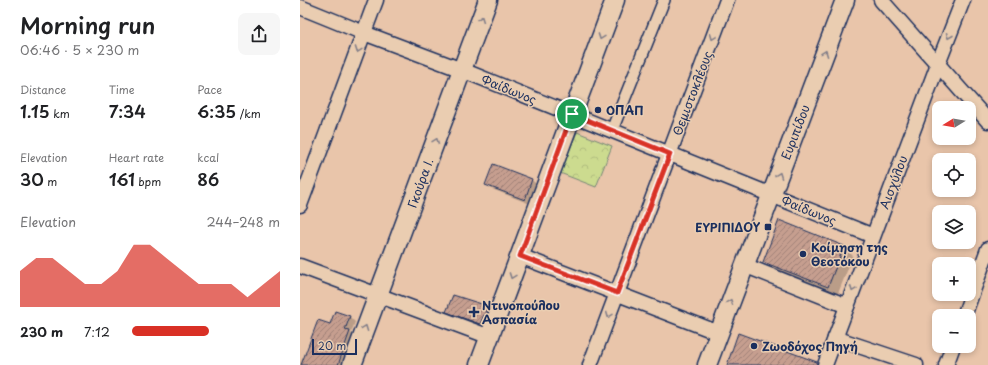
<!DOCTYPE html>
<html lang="en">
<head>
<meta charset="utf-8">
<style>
  body { margin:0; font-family:"Playpen Sans",sans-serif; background:#f6f6f6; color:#202124; height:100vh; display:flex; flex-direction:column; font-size:15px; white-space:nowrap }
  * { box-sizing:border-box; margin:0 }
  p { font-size:13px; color:#757577 }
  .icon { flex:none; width:22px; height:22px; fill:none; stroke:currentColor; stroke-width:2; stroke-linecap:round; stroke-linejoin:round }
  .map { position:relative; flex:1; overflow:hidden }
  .side { display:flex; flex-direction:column; background:#fff; width:300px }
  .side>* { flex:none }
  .needle { width:26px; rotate:259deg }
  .fabs { position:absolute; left:632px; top:101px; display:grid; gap:8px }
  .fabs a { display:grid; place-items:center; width:44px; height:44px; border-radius:8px; background:#fff; box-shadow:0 2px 6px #0003; font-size:20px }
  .scale { position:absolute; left:12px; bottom:10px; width:45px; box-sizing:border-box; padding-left:4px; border:2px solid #1b2f5e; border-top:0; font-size:11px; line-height:14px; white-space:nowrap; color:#1b2f5e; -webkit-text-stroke:3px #eacdb1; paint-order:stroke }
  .pin { position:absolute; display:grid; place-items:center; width:34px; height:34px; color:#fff; margin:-17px; border:2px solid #fff; border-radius:50%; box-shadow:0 1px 4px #0007 }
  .round { display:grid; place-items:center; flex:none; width:42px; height:42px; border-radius:8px; background:#f6f6f6 }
  .headline { display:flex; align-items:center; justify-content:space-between; height:68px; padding:0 20px }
  h1 { font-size:22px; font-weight:600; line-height:30px }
  .figures { display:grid; grid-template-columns:repeat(3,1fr); gap:6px; height:68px; padding:4px 20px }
  .figures div { display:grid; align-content:center }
  .figures b { font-size:17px; font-weight:600 }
  .figures small { font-size:11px; font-weight:400 }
  .figures p { font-size:11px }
  .chart { height:112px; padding:8px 20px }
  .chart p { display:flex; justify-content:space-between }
  .chart svg { width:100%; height:72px; margin-top:4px; fill:#d93025; opacity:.7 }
  ul { padding:0 20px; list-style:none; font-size:13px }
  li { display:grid; grid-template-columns:64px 48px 1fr; align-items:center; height:30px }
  li i { height:10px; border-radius:5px; background:#d93025 }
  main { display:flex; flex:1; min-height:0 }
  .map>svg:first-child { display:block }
  .park { fill:url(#park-crowns); stroke:#748576 }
  .shadow { fill:#0003 }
  .building { fill:url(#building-hatch); stroke:#1b2f5e }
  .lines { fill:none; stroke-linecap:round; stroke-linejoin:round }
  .pedestrian-casing { stroke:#1b2f5e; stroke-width:14 }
  .minor-casing { stroke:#1b2f5e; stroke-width:17 }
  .tertiary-casing { stroke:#1b2f5e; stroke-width:21 }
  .pedestrian { stroke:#eacdb1; stroke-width:11 }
  .minor { stroke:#eacdb1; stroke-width:14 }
  .tertiary { stroke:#eacdb1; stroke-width:18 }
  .oneway { stroke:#827e88 }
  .route-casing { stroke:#fff; stroke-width:8 }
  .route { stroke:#d93025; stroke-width:5 }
  .poi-dot { fill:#1b2f5e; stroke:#eacdb1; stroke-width:1.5 }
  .labels { text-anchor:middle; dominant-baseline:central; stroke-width:3; stroke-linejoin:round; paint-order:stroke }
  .street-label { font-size:12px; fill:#1b2f5e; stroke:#eacdb1 }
  .poi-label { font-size:12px; font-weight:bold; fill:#1b2f5e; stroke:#eacdb1; text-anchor:start }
</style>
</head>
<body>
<main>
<section class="side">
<div class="headline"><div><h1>Morning run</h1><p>06:46 · 5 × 230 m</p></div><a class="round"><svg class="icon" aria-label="share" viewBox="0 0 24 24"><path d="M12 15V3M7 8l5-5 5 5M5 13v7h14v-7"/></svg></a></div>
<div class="figures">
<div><p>Distance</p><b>1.15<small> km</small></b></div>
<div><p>Time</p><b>7:34</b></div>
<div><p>Pace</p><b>6:35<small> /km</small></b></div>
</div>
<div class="figures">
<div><p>Elevation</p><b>30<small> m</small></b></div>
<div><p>Heart rate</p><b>161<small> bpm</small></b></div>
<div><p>kcal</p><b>86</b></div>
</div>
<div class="chart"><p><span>Elevation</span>244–248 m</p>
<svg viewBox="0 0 160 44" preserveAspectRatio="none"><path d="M0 44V22L10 14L20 14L30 22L40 30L50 30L60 22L70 6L80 6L90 14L100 22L110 30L120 30L130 30L140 38L150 30L160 22V44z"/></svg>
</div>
<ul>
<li><b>230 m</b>7:12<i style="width:52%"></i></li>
</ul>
</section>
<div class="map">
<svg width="688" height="365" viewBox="0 0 688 365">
  <defs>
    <pattern id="park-crowns" width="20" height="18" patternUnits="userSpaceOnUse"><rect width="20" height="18" fill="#ccdb8f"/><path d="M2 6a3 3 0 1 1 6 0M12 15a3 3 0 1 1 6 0" fill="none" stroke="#afbc7e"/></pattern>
    <pattern id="building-hatch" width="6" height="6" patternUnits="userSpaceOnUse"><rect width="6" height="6" fill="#c69e8f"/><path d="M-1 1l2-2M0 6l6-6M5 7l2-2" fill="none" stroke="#a08178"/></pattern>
  </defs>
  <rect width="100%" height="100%" fill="#e9c5aa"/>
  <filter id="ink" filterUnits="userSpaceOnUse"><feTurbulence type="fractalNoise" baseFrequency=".025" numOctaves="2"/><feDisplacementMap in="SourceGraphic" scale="8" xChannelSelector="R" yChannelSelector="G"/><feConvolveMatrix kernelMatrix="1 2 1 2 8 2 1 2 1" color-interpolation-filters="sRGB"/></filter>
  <g filter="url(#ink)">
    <!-- park -->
    <path class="park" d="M277,132L312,146L296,187L260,173Z"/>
    <!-- shadow -->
    <g class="shadow">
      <path d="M193,165L232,180L237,185L230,204L192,189L186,184Z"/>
      <path d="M543,246L553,256L537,296L474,271L464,262Z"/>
      <path d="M154,296L188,307L193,312L186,329L153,317L147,311Z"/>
      <path d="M36,312L50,317L55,322L51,333L54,337L44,365H0L3,357L5,358L31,325Z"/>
    </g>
    <!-- building -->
    <g class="building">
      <path d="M193,164L232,179L225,200L185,185Z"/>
      <path d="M479,220L544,246L528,287L463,262Z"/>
      <path d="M153,295L188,306L180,324L146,312Z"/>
      <path d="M35,311L50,316L45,330L50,331L38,365H1L18,320L30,324Z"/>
      <path d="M438,333L517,362V365H427Z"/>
    </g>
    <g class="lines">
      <!-- pedestrian casing -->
      <g class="pedestrian-casing">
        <path id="pedestrian" d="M312,130L364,0"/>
      </g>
      <!-- minor casing -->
      <g class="minor-casing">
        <g id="minor">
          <path d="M581,0L688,121"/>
          <path d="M0,7L64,33L162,70L573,236"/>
          <path d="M0,205L76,0"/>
          <path d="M220,256L419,333"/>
          <path d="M444,265L547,306"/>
          <path d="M0,266L190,337"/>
          <path d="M664,316L688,249"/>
          <path d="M535,338L616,365"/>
          <path d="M290,365L427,0"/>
          <path d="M525,365L638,64L663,0"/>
          <path d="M646,365L653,346"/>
        </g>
      </g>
      <!-- tertiary casing -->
      <g class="tertiary-casing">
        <g id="tertiary">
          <path d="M52,365L188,0"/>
          <path d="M179,365L315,0"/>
          <path d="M407,365L545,0"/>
        </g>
      </g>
      <!-- pedestrian -->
      <use href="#pedestrian" class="pedestrian"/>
      <!-- minor -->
      <use href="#minor" class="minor"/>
      <!-- tertiary -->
      <use href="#tertiary" class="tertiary"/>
    </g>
    <!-- one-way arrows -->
    <defs><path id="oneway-chevron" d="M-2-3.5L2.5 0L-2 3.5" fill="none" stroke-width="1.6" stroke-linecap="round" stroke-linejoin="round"/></defs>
    <g class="oneway">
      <use href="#oneway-chevron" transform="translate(181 19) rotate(-69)"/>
      <use href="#oneway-chevron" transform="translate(649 36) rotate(112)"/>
      <use href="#oneway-chevron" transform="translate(301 37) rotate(110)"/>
      <use href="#oneway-chevron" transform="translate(413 37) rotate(111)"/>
      <use href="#oneway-chevron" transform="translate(58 50) rotate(110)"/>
      <use href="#oneway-chevron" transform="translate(525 53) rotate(-69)"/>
      <use href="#oneway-chevron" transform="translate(136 141) rotate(-70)"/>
      <use href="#oneway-chevron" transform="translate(479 175) rotate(-69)"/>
      <use href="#oneway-chevron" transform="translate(212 276) rotate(110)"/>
      <use href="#oneway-chevron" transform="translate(553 289) rotate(110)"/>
      <use href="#oneway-chevron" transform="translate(430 302) rotate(-69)"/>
      <use href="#oneway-chevron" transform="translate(309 315) rotate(111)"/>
      <use href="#oneway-chevron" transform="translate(65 328) rotate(-69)"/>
    </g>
  </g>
  <g class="lines" filter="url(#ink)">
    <!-- route casing -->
    <g class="route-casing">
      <path id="route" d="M272,114L370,154L317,293L220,256Z"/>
    </g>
    <!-- route -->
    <use href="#route" class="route"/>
  </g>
  <!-- markers -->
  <g class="poi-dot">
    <circle cx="298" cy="110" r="4"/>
    <rect x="464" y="223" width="8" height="8" rx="2"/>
    <circle cx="503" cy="254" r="4"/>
    <path d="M172 306h4v4h4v4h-4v4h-4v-4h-4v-4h4z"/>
    <circle cx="454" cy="346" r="4"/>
  </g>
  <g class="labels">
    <!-- street labels -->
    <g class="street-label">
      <text transform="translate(209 89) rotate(22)">Φαίδωνος</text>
      <text transform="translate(392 93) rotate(-69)">Θεμιστοκλέους</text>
      <text transform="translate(495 132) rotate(-69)">Ευριπίδου</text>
      <text transform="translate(593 182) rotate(-69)">Αισχύλου</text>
      <text transform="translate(120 183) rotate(-70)">Γκούρα Ι.</text>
      <text transform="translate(509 210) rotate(22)">Φαίδωνος</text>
    </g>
    <!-- poi labels -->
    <g class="poi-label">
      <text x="306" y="110">ΟΠΑΠ</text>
      <text x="460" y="227" text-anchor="end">ΕΥΡΙΠΙΔΟΥ</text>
      <text x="511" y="247">Κοίμηση της<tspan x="511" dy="14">Θεοτόκου</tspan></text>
      <text x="182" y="305">Ντινοπούλου<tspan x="182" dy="14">Ασπασία</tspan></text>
      <text x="462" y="346">Ζωοδόχος Πηγή</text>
    </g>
  </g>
</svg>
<div class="fabs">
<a><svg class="needle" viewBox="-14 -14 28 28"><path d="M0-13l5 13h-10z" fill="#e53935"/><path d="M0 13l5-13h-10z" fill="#757577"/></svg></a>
<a><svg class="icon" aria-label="locate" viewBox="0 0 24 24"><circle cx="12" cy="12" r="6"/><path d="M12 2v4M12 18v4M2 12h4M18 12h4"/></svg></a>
<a><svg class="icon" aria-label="layers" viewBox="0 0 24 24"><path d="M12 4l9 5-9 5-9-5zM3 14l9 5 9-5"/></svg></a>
<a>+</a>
<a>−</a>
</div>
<div class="scale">20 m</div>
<div class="pin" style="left:272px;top:114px;background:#1e9e55"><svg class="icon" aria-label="arrive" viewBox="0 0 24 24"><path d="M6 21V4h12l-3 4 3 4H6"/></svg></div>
</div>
</main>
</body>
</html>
